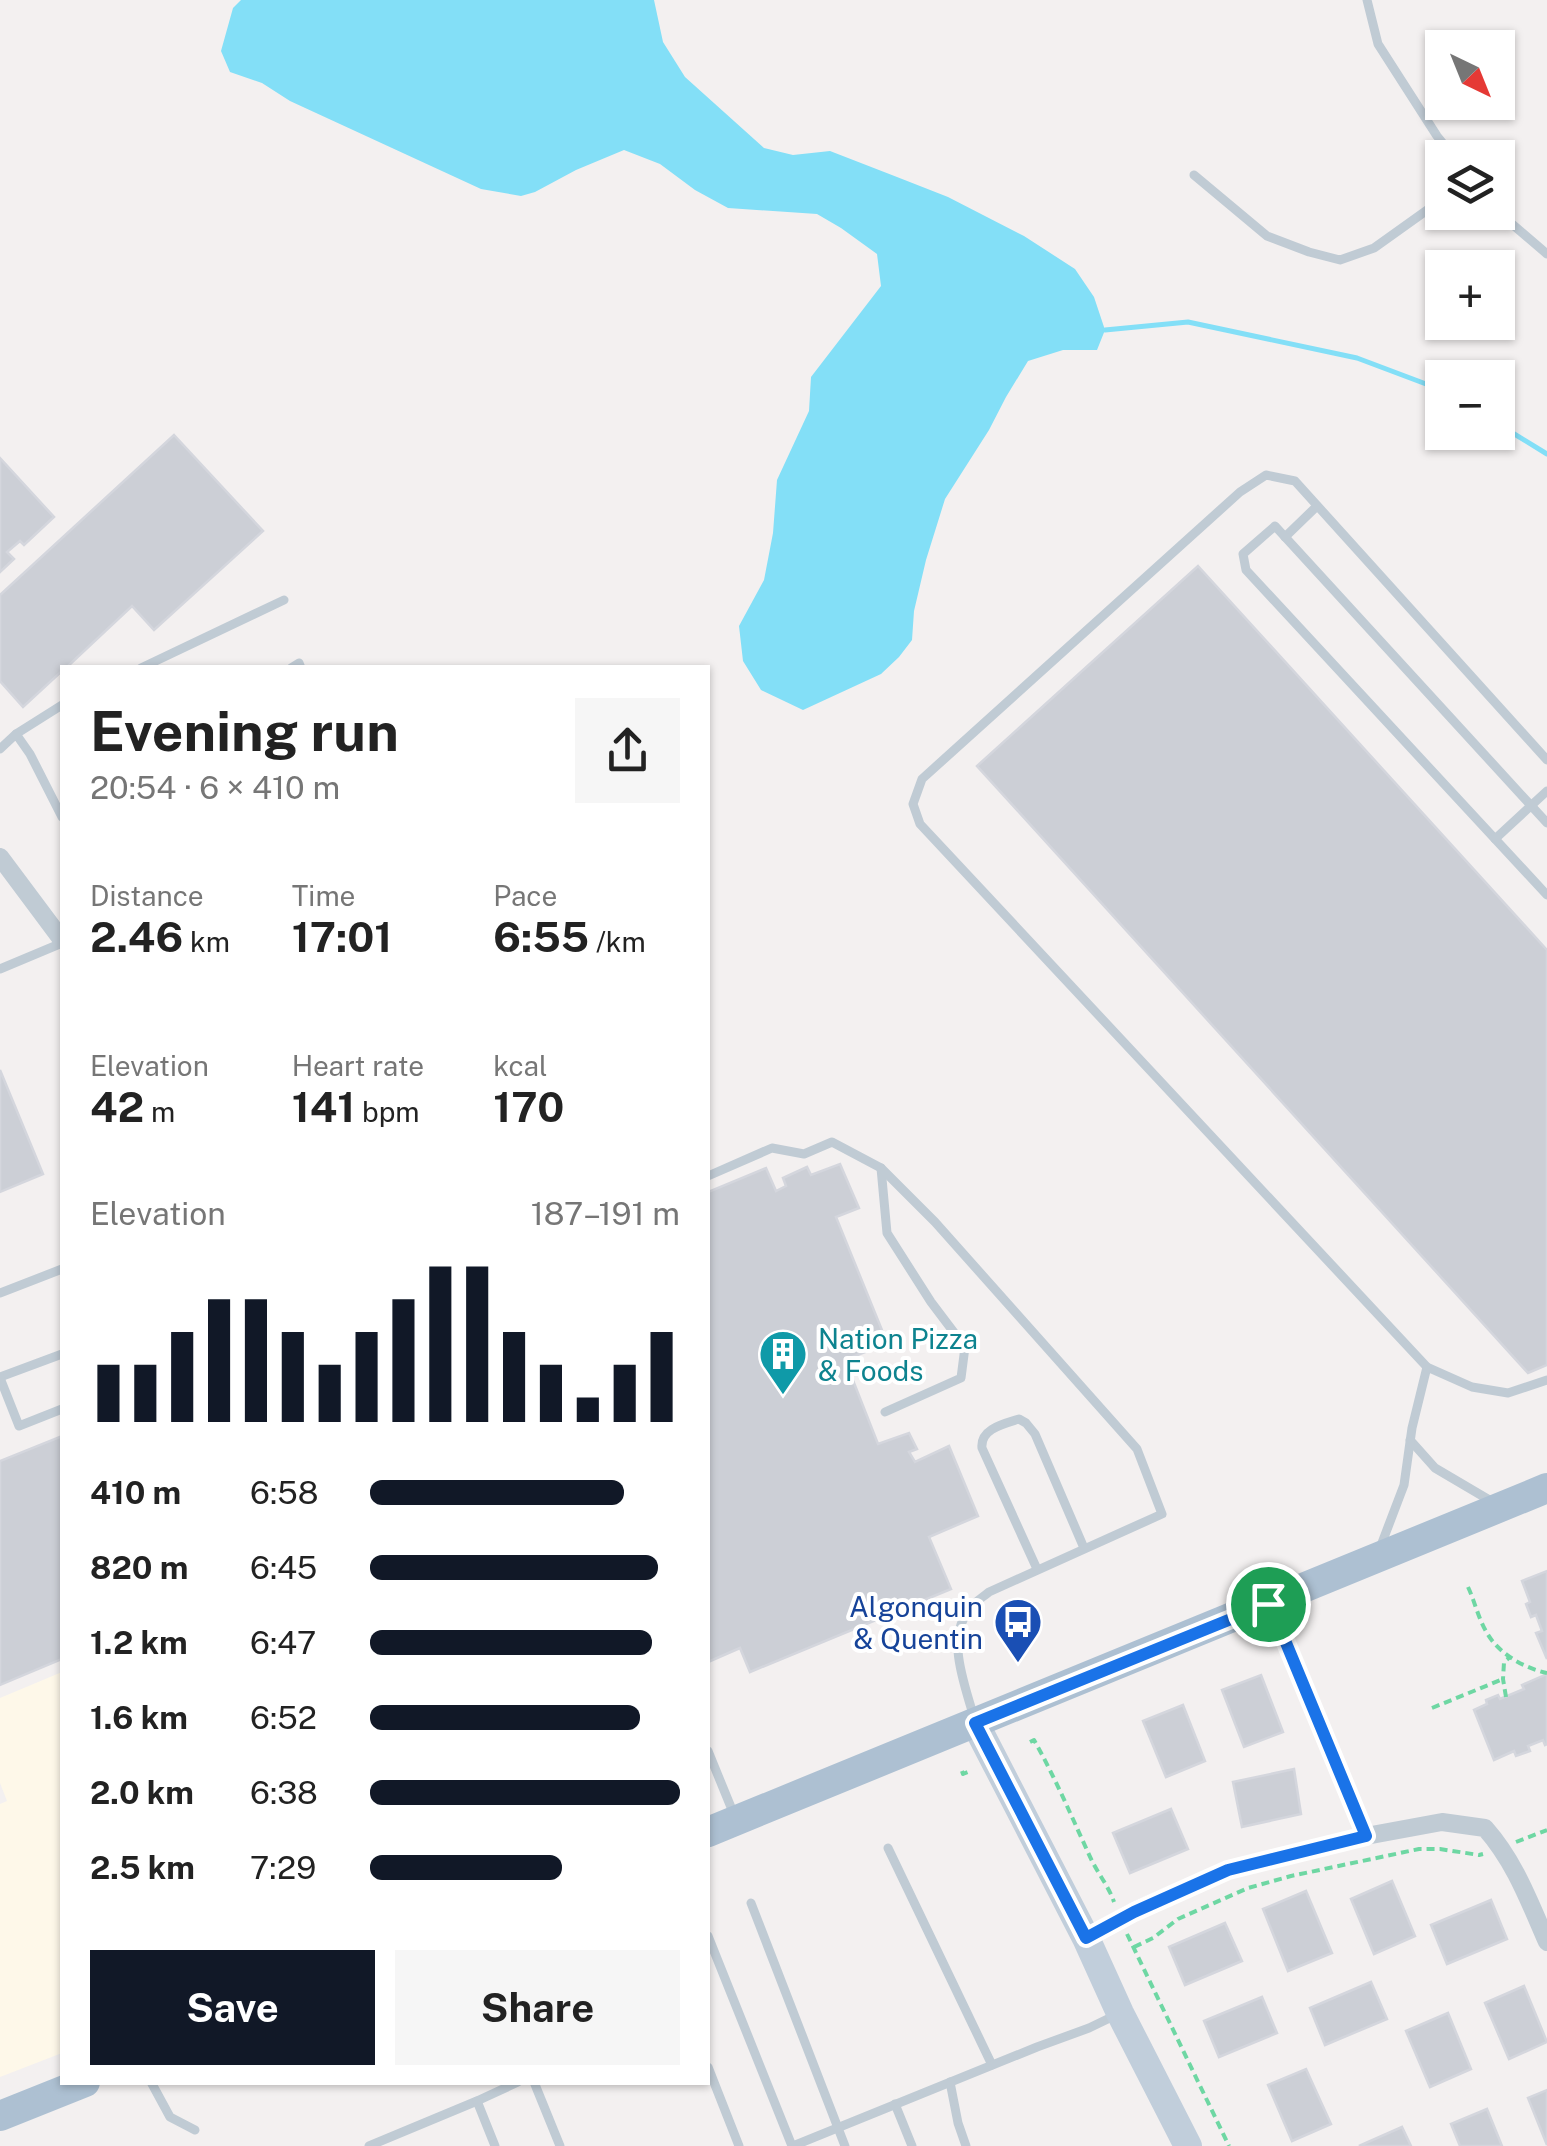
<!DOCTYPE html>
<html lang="en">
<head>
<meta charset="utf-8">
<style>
  body { margin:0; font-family:"Public Sans",sans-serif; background:#f6f6f6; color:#222; height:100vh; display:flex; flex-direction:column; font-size:38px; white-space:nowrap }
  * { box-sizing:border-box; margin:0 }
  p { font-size:32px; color:#767676 }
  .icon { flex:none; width:55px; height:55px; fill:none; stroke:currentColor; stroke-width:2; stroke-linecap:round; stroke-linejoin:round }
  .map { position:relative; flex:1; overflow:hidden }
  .details { position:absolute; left:60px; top:665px; width:650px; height:1420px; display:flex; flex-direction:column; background:#fff; border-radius:0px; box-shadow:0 2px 8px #0004 }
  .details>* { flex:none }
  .needle { width:65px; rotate:137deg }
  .tools { position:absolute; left:1425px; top:30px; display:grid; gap:20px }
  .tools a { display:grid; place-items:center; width:90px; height:90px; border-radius:0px; background:#fff; box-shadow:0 2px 8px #0004; font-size:50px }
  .pin { position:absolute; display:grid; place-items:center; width:85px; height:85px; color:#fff; margin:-42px; border:5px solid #fff; border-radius:50%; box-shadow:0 2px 10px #0007 }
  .round { display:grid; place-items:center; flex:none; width:105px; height:105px; border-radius:0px; background:#f6f6f6 }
  .headline { display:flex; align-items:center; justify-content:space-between; height:170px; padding:0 30px }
  h1 { font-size:55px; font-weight:700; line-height:75px }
  .stats { display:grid; grid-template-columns:repeat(3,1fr); gap:15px; height:170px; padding:10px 30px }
  .stats div { display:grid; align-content:center }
  .stats b { font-size:42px; font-weight:700 }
  .stats small { font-size:28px; font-weight:400 }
  .stats p { font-size:28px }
  .chart { height:280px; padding:20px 30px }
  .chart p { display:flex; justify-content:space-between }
  .chart svg { width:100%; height:180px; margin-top:10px; stroke:#111827; stroke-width:6 }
  .cta { display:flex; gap:20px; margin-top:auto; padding:20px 30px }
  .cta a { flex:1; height:115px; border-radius:0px; background:#111827; color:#fff; font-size:40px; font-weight:700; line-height:115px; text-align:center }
  .cta a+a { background:#f6f6f6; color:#222 }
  ul { padding:0 30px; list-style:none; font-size:32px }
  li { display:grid; grid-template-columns:160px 120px 1fr; align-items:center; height:75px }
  li i { height:25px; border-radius:12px; background:#111827 }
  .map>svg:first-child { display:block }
  .commercial { fill:#fef8e9 }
  .water { fill:#83dff7 }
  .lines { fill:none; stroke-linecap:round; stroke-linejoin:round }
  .stream { stroke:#83dff7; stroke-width:5 }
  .building { fill:#cccfd6; stroke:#d4d6dd; stroke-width:2.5 }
  .path { stroke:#6ed7a3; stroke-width:4; stroke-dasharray:8 5; stroke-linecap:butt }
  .lane { stroke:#c0cbd4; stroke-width:9 }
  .street { stroke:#c0cbd4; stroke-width:18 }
  .secondary { stroke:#c1cedb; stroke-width:28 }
  .primary { stroke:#adc0d2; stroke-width:30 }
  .route-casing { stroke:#fff; stroke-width:20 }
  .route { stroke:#1a73e8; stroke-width:12 }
  .labels { text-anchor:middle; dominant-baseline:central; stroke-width:8; stroke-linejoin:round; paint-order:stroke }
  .culture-label { font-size:28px; fill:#0d838f; stroke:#fff; text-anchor:start }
  .transit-label { font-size:28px; fill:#164399; stroke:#fff; text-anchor:end }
</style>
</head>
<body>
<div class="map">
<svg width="1547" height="2146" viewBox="0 0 1547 2146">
  <rect width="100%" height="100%" fill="#f3f0f0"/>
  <!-- commercial -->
  <path class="commercial" d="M62,1672V2053L0,2077V1804L7,1801L0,1783V1698Z"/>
  <!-- water -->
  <path class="water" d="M241,0H654L663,42L685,77L764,148L793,155L830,151L897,177L948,197L1024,236L1075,269L1094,297L1105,330L1097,350H1063L1028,361L1006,397L989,430L945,499L926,560L914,611L912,640L899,657L881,674L803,710L761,690L743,661L739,626L764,580L773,533L777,480L809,411L811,377L881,286L877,254L841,228L817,214L728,208L695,190L660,164L624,150L576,170L535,192L521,196L481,189L290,101L262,83L230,72L221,51L233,8Z"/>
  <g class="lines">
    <!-- stream -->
    <g class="stream">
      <path d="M1105,330L1188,322L1357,358L1442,390"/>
      <path d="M1498,424L1547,454"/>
    </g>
  </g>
  <!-- building -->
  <g class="building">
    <path d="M174,435L263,531L154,630L132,606L66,668H62V671L23,707L0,681V595Z"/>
    <path d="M0,458L54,517L24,545L20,541L7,552L14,559L0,572Z"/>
    <path d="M1198,566L1547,950V1365L1528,1373L977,766Z"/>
    <path d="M0,1070L43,1174L0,1192Z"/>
    <path d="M840,1164L859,1208L836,1217L884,1335L862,1345L865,1352L845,1360L878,1444L909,1433L917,1449L909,1452L915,1462L949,1446L978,1516L929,1537L951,1589L750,1672L740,1648L708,1662V1192L766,1168L776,1191L786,1186L783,1178L807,1167L811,1175Z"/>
    <path d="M62,1436V1659L0,1685V1461Z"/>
    <path d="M1547,1571V1659L1536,1633L1542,1631L1536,1615L1531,1617L1526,1604L1530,1602L1522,1581Z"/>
    <path d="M1547,1674V1744L1545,1745L1543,1740L1528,1746L1530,1751L1516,1756L1514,1751L1494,1760L1474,1710L1487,1704L1486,1700L1498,1695L1500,1699L1524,1689L1522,1685Z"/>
    <path d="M1261,1675L1283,1732L1244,1747L1222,1690Z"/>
    <path d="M1183,1705L1205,1761L1166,1777L1143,1721Z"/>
    <path d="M1294,1769L1301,1814L1242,1827L1233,1782Z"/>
    <path d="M1171,1809L1188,1849L1130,1873L1113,1833Z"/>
    <path d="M1392,1881L1415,1936L1374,1954L1351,1899Z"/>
    <path d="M1306,1891L1332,1953L1288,1971L1263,1909Z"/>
    <path d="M1491,1900L1507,1939L1447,1964L1431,1925Z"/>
    <path d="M1225,1923L1242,1961L1185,1985L1169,1947Z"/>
    <path d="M1371,1982L1387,2019L1325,2045L1310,2008Z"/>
    <path d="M1524,1986L1547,2042L1509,2059L1485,2003Z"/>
    <path d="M1262,1997L1277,2033L1219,2057L1204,2021Z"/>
    <path d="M1448,2013L1471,2069L1430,2087L1406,2031Z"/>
    <path d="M1306,2069L1331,2124L1292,2141L1268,2085Z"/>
    <path d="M1547,2090V2145L1528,2098Z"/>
    <path d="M1487,2109L1502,2146H1460L1451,2124Z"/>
    <path d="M1402,2127L1411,2146H1359Z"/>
  </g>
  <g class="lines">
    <!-- path -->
    <g class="path">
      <path d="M1468,1587C1475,1602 1478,1618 1487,1633C1499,1654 1524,1668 1547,1673"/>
      <path d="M1506,1697L1503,1679L1504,1662L1510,1657"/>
      <path d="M1432,1708L1503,1679"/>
      <path d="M1030,1742L1034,1740C1056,1779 1073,1820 1092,1861C1099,1875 1109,1887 1114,1902"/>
      <path d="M962,1771L963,1774L968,1772"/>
      <path d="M1516,1842L1547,1830"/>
      <path d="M1127,1934L1229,2146"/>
      <path d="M1134,1947L1153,1938L1178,1919L1248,1888L1291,1876L1419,1849H1440L1479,1855L1483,1854"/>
    </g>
    <!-- lane -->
    <g class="lane">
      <path d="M1367,0L1378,44L1437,136L1455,158"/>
      <path d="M1194,175L1267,236L1309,252L1340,260L1374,248L1430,208L1442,207"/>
      <path d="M1489,212L1512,224L1547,254"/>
      <path d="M1285,537L1317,506"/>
      <path d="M141,668L284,600"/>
      <path d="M291,668L299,663L301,668"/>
      <path d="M16,734L62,705"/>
      <path d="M0,749L16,734L30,754L62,817"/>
      <path d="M1547,760L1295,481L1266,475L1240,492L922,779L913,804L920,824L1427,1367L1472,1387L1508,1393L1547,1380"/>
      <path d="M1547,823L1275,526L1243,554L1246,570L1547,895"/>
      <path d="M1495,839L1547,791"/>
      <path d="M0,969L62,943"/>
      <path d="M881,1168L887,1233L931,1302L965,1347L961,1378L885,1412"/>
      <path d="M708,1176L772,1148L804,1154L832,1142L881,1168L935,1222L1137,1449L1162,1514L989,1592C983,1597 975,1602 970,1608C945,1639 965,1684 974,1718"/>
      <path d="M0,1293L62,1269"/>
      <path d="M0,1377L62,1354"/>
      <path d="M0,1378L19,1426L62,1409"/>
      <path d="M1410,1440L1435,1468L1491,1501"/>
      <path d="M1380,1548L1404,1485L1412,1428L1427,1367"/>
      <path d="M1037,1569L982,1448C980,1429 1003,1424 1019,1419L1026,1423L1035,1434L1084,1548"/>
      <path d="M708,1751L735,1817"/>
      <path d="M888,1848L992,2065"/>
      <path d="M751,1903L845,2146"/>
      <path d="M708,1936L792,2146"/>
      <path d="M708,2067L739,2146"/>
      <path d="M151,2082L170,2117L195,2130"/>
      <path d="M534,2082L560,2146"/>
      <path d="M950,2082L958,2123L966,2146"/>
      <path d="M895,2104L912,2146"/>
      <path d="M369,2146L477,2101"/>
      <path d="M495,2146L477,2101L518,2082"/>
      <path d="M793,2146L1037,2047L1089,2028L1118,2014"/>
    </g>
    <!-- street -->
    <g class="street">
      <path d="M0,857L62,940"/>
      <path d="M1268,1604L1284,1637L1366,1836"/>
      <path d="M1086,1938L1134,1911L1228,1870L1366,1836L1442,1822L1485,1828C1515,1862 1529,1901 1547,1942"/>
    </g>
    <!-- secondary -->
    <path class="secondary" d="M975,1723L1086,1938L1120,2013L1188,2146"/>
    <!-- primary -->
    <g class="primary">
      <path d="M708,1832L1547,1488"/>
      <path d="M0,2116L85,2082"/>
    </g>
  </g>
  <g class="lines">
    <!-- route casing -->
    <g class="route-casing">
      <path id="route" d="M1268,1604L1284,1638L1366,1836L1228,1870L1134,1912L1086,1938L975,1723Z"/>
    </g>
    <!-- route -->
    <use href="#route" class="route"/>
  </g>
  <!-- icons -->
  <defs>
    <g id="building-pin" transform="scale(2.5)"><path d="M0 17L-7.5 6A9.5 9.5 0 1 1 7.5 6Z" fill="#0f9aa8" stroke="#fff"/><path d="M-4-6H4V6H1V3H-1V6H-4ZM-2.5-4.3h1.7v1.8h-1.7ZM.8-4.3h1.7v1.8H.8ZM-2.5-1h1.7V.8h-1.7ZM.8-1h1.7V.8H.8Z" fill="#fff"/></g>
    <g id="bus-pin" transform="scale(2.5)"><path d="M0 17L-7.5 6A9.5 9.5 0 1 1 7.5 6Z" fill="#1a4fb4" stroke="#fff"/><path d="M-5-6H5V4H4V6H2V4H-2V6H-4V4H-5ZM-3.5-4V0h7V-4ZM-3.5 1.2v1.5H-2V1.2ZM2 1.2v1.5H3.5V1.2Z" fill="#fff"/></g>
  </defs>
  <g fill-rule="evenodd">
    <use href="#building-pin" x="783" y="1354"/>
    <use href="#bus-pin" x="1018" y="1622"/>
  </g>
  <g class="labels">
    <!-- culture labels -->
    <g class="culture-label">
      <text x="818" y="1338">Nation Pizza<tspan x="818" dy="32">&amp; Foods</tspan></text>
    </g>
    <!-- transit labels -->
    <g class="transit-label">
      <text x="983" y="1606">Algonquin<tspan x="983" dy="32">&amp; Quentin</tspan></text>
    </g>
  </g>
</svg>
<div class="tools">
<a><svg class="needle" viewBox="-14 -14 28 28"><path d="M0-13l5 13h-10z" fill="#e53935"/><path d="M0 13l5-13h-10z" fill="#767676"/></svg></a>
<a><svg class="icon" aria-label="layers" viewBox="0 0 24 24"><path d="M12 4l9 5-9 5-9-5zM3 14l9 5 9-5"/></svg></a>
<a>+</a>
<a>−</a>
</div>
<div class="pin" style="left:1268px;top:1604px;background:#1e9e55"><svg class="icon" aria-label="arrive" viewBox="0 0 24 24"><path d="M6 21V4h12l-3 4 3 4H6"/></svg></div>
<section class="details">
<div class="headline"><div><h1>Evening run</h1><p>20:54 · 6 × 410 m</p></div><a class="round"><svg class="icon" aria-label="share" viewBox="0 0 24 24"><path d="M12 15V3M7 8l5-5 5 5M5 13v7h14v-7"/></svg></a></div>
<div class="stats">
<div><p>Distance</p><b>2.46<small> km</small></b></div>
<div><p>Time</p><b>17:01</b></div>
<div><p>Pace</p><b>6:55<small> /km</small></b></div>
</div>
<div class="stats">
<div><p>Elevation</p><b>42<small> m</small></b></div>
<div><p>Heart rate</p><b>141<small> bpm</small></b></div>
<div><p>kcal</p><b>170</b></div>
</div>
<div class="chart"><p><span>Elevation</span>187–191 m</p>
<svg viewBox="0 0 160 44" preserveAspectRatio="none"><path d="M5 44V30M15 44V30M25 44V22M35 44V14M45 44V14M55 44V22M65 44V30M75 44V22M85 44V14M95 44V6M105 44V6M115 44V22M125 44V30M135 44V38M145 44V30M155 44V22"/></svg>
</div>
<ul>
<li><b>410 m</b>6:58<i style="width:82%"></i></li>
<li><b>820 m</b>6:45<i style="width:93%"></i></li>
<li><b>1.2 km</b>6:47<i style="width:91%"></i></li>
<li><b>1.6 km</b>6:52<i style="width:87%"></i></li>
<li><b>2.0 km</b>6:38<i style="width:100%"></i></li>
<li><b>2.5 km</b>7:29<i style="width:62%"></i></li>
</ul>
<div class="cta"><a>Save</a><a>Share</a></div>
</section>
</div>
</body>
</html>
